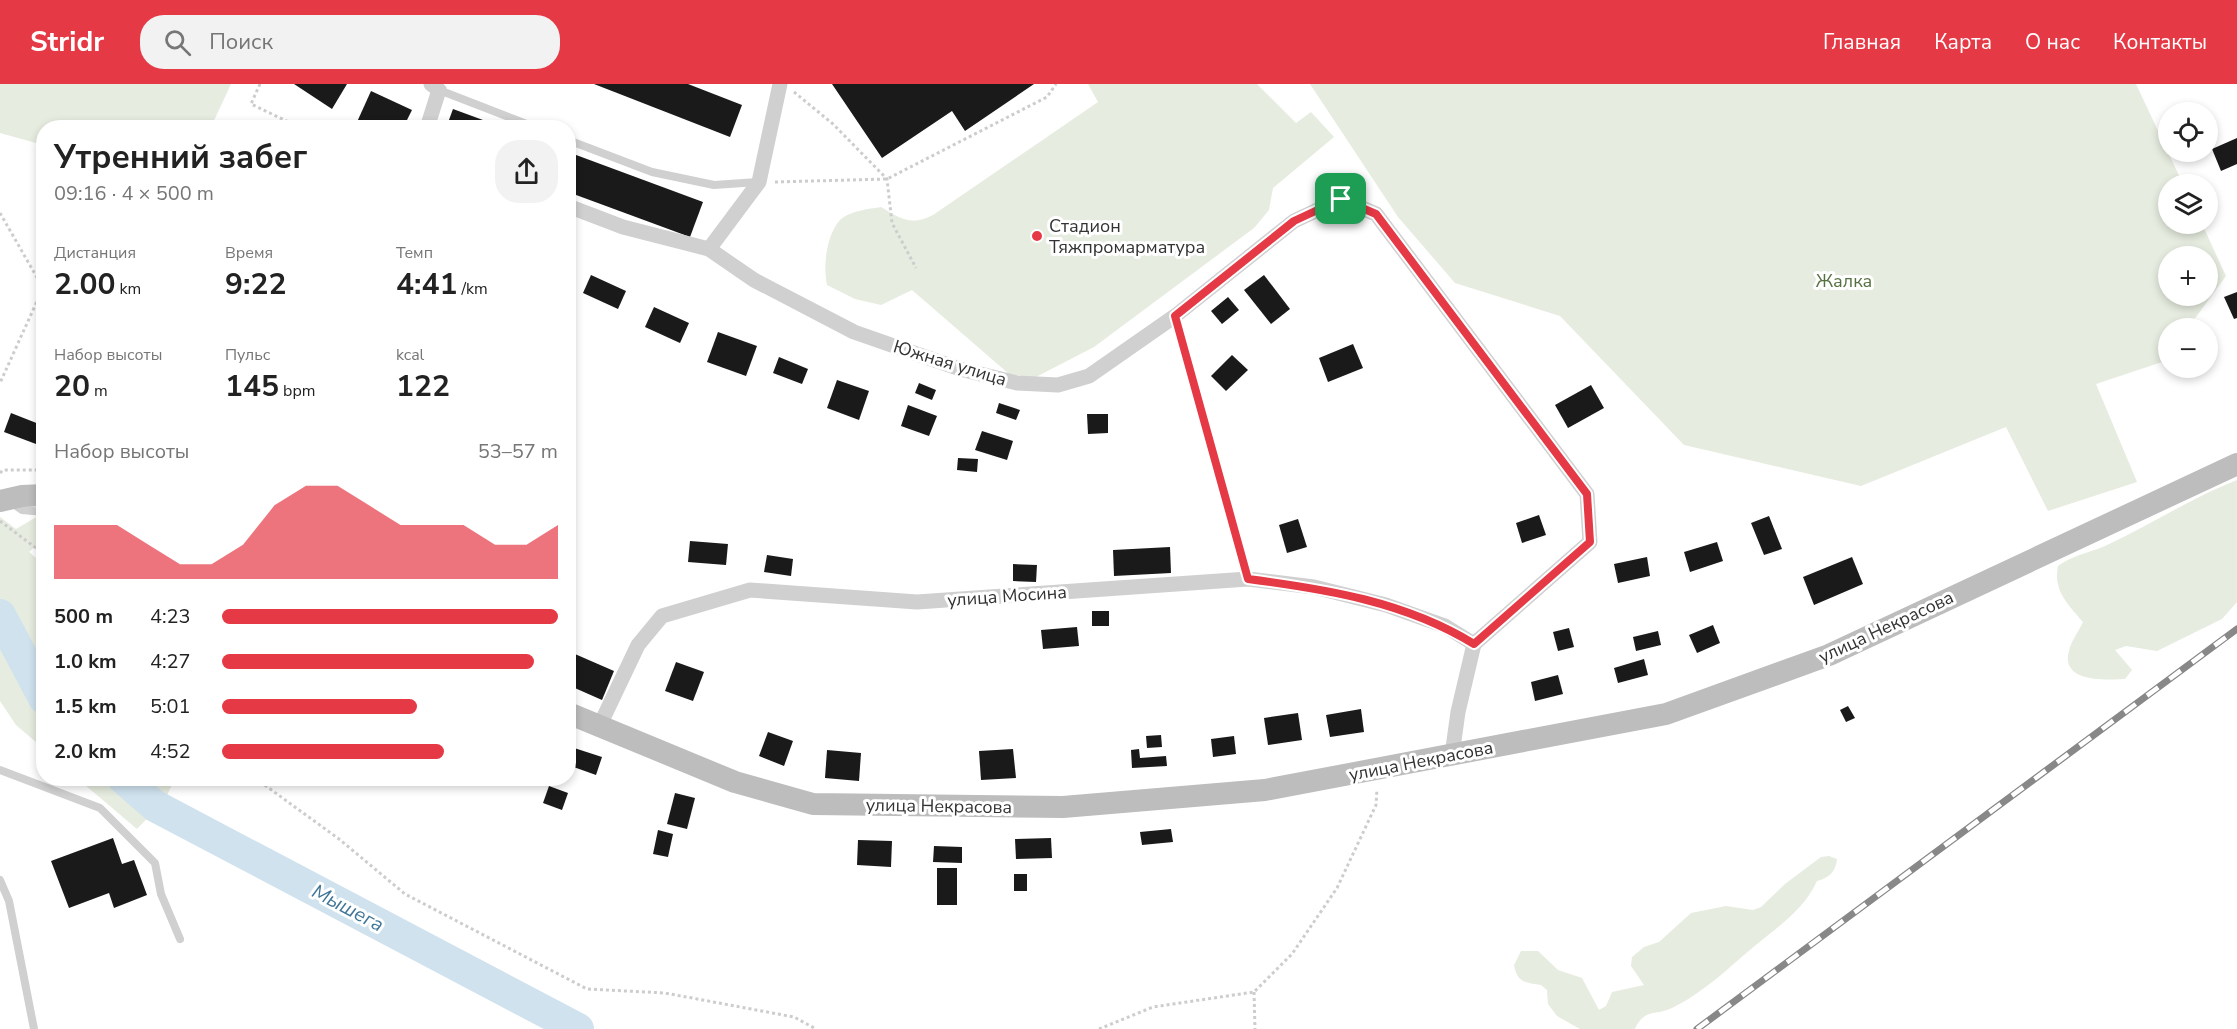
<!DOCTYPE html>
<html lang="ru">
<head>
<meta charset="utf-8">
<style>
  body { margin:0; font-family:"Nunito Sans",sans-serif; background:#f2f2f2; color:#222; height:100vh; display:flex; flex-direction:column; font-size:22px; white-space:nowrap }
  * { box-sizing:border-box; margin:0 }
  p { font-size:20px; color:#767676 }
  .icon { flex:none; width:33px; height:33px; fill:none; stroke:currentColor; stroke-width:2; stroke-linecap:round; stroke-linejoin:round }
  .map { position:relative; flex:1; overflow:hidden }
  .details { position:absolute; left:36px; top:36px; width:540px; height:666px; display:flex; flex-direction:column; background:#fff; border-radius:24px; box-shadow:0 3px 9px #0003 }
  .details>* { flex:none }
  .tools { position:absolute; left:2158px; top:18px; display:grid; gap:12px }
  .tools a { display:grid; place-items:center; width:60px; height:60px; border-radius:50%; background:#fff; box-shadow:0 3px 9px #0003; font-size:30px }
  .pin { position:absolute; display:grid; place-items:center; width:51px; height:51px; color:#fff; margin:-26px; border-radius:12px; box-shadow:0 3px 9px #0006 }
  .round { display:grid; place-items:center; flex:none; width:63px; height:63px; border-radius:24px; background:#f2f2f2 }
  .summary { display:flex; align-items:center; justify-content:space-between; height:102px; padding:0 18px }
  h1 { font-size:33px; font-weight:700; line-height:45px }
  .figures { display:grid; grid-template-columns:repeat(3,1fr); gap:9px; height:102px; padding:6px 18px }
  .figures div { display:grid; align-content:center }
  .figures b { font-size:30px; font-weight:700 }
  .figures small { font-size:16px; font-weight:400 }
  .figures p { font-size:16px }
  .chart { height:168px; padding:12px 18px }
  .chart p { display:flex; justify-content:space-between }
  .chart svg { width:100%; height:108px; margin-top:6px; fill:#e63946; opacity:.7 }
  ul { padding:0 18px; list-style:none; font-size:20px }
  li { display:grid; grid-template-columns:96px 72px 1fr; align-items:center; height:45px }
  li i { height:15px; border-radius:8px; background:#e63946 }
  header { display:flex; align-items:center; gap:36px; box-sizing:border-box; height:84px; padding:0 30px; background:#e63946; color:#fff }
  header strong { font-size:28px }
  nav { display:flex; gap:33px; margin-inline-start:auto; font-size:21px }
  .search { width:420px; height:54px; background:#f2f2f2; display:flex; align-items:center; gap:15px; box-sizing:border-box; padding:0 21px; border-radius:24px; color:#767676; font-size:22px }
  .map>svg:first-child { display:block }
  .green { fill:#e6ecdf; fill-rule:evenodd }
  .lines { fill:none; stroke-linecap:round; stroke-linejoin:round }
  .river { stroke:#cfe2ee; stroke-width:32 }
  .building { fill:#1a1a1a }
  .path { stroke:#cdcdcd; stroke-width:3; stroke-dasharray:3 3; stroke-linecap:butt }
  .service { stroke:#d0d0d0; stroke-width:8 }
  .minor { stroke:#d0d0d0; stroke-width:15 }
  .secondary { stroke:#bdbdbd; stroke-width:22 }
  .rail-casing { stroke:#888; stroke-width:7 }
  .rail { stroke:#fff; stroke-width:4.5; stroke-dasharray:14; stroke-linecap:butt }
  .route-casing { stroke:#fff; stroke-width:12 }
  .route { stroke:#e63946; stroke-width:8 }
  .poi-dot { fill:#e63946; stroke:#fff; stroke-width:2 }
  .labels { text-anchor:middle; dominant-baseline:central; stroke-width:6; stroke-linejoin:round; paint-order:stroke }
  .poi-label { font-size:18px; fill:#333; stroke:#fff; text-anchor:start }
  .park-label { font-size:18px; fill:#56703f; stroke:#fff }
  .street-label { font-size:18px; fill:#333; stroke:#fff }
  .water-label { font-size:20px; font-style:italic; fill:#3f7597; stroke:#fff }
</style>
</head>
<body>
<header>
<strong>Stridr</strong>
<div class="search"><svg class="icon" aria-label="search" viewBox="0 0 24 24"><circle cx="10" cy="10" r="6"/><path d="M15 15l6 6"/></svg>Поиск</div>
<nav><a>Главная</a><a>Карта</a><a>О нас</a><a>Контакты</a></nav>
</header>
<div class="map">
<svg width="2237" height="945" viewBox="0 0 2237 945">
  <rect width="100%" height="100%" fill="#fff"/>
  <!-- green -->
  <g class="green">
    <path d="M0,0H231L211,43L44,44L43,61L0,49Z"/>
    <path d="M1088,0H1257L1296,39L1311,28L1334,53L1273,104L1269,126L1254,144L1094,263L1034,294L1009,290L912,206L881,221L855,215L827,201C823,182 826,152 840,136C849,127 869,125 881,123C901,135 911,142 933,131L1098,18Z"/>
    <path d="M1310,0H2136L2183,100H2169V140H2202L2226,192L2188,244H2169V271L2165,277L2096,300L2137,398L2048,427L2006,343L1861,402L1684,361L1560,232L1455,199L1398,133ZM2169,172H2208V212H2169Z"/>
    <path d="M2237,396V518L2222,535L2157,567L2126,562L2115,566L2132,586L2125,595C2106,596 2060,599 2069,567C2071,557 2079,547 2083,538C2068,520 2053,507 2058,482C2073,471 2089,469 2105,462C2150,441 2191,414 2237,396Z"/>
    <path d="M38,432H43V454L29,468L43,480V586L0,514V433L16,445Z"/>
    <path d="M0,547L43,631V664L16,641L0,617Z"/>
    <path d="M78,695H115L154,727L137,745Z"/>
    <path d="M138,695H171L174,697L164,717Z"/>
    <path d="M1829,772L1837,775C1836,787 1829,794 1817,797C1803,828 1774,845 1750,866C1734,879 1718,895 1700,907C1692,913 1682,919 1672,924C1656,932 1644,924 1635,945H1580L1557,932L1548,920L1547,906L1541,901C1525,899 1517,898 1514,881L1521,867H1538L1558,886L1582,894L1599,926L1606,922L1612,908L1644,901L1631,882L1632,873L1644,863L1659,858L1691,829L1726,822L1753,826L1761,823L1785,800L1821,773Z"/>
  </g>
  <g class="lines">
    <!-- river -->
    <g class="river">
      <path d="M0,531L44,614"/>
      <path d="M123,694L155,722L578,945"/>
    </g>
  </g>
  <!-- building -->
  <g class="building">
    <path d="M294,0H347L332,25Z"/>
    <path d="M594,0H688L742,21L730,53Z"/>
    <path d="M832,0H1034L965,47L952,27L882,74Z"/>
    <path d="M371,7L412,26L403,44H368L357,38Z"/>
    <path d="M453,25L502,43V44H446Z"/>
    <path d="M2237,54V80L2221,87L2212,65Z"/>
    <path d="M568,68L703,118L690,153L568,108Z"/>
    <path d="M591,191L626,207L618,225L583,209Z"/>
    <path d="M1264,191L1290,225L1271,240L1244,206Z"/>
    <path d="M2237,208V234L2234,235L2224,213Z"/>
    <path d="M1228,213L1239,226L1222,240L1211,227Z"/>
    <path d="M654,223L689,239L680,259L645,243Z"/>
    <path d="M718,248L757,262L746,292L707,278Z"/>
    <path d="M1353,260L1363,284L1328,298L1319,274Z"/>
    <path d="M1232,271L1248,286L1226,307L1211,292Z"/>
    <path d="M779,273L808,285L802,300L773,289Z"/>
    <path d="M837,296L869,307L859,336L827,324Z"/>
    <path d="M919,299L936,306L932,316L915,309Z"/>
    <path d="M1591,301L1604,324L1568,344L1555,321Z"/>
    <path d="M999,319L1020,326L1016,336L996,329Z"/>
    <path d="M908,321L937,332L929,352L901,342Z"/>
    <path d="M11,329L44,342V363L4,348Z"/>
    <path d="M1087,330H1108V349L1088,350Z"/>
    <path d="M982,347L1013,357L1007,376L975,366Z"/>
    <path d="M958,374L978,375L977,388L957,386Z"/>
    <path d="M1539,431L1546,451L1522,459L1516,439Z"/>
    <path d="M1769,432L1782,465L1764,471L1751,439Z"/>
    <path d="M1298,435L1307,463L1287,469L1279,441Z"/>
    <path d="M690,457L728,460L726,481L688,478Z"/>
    <path d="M1717,458L1723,477L1690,488L1684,468Z"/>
    <path d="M1170,463L1171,489L1114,492L1113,466Z"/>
    <path d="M767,471L793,475L791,492L764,488Z"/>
    <path d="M1647,473L1650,492L1618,499L1614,480Z"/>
    <path d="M1852,473L1863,500L1814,521L1803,493Z"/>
    <path d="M1013,480L1037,481L1036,498L1013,497Z"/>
    <rect x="1092" y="527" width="17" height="15"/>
    <path d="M1713,541L1720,559L1697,569L1689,551Z"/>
    <path d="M1077,543L1079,562L1043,565L1041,546Z"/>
    <path d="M1569,544L1574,563L1558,567L1553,548Z"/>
    <path d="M1658,547L1661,561L1636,567L1633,553Z"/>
    <path d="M568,567L614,587L602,616L568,601Z"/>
    <path d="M1644,575L1648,591L1618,599L1614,584Z"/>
    <path d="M676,578L704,588L693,617L665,607Z"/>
    <path d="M1558,591L1563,610L1535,617L1531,598Z"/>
    <path d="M1848,622L1855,634L1846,638L1840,626Z"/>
    <path d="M1361,625L1364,648L1330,653L1326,631Z"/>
    <path d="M1298,629L1302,656L1268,661L1264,634Z"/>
    <path d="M768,648L793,657L784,682L759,672Z"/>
    <path d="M1161,651L1162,663L1147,664L1146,652Z"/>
    <path d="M1234,652L1236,670L1213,673L1211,655Z"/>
    <path d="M568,662L602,673L596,691L568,681Z"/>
    <path d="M1013,665L1016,694L981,696L979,667Z"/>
    <path d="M1139,665L1140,674L1166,672L1167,682L1132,684L1131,666Z"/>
    <path d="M827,666L861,669L859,697L825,694Z"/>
    <path d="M549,702L568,709L562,726L543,719Z"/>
    <path d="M675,709L695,714L687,745L667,740Z"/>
    <path d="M1171,745L1173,758L1142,761L1140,748Z"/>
    <path d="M658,746L673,750L668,773L653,770Z"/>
    <path d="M113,754L122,780L134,776L147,811L114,824L109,809L69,824L51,777Z"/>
    <path d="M1051,754L1052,774L1016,775L1015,755Z"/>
    <path d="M858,756L892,757L891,783L857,781Z"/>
    <path d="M934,762L962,763V779L933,778Z"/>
    <rect x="937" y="784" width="20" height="37"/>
    <rect x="1014" y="790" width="13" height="17"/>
  </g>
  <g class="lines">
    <!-- path -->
    <g class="path">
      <path d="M260,0L251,20L301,44"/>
      <path d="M794,8L833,40L887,95L892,139L916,184"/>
      <path d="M775,98L887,95L1047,13L1056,0"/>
      <path d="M0,129L43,204L0,299"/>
      <path d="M0,389L3,386H44"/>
      <path d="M0,437L44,470"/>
      <path d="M255,694L339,755L405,810L587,905L665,909L794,933L816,945"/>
      <path d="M1254,908L1255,945"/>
      <path d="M1099,945L1153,923L1254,908L1292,870L1337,804L1376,721L1377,705"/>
    </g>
    <!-- service -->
    <g class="service">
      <path d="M439,6L537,44"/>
      <path d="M568,56L652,88L714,101L758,98"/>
      <path d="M1175,232L1248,495"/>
      <path d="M12,419L22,426L44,428"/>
      <path d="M0,686L100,724L155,779L161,810L180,855"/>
      <path d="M0,796L9,817L34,945"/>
    </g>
    <!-- minor -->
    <g class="minor">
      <path d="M427,44L439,6L431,0"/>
      <path d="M568,122L623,143L709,165L754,196L854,248L960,285L1017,299L1058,301L1089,292L1175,232L1294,137L1341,115L1376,130L1587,410L1590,458L1474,560L1445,542L1386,521L1314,503L1248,495L917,518L750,506L662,532L638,561L599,643"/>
      <path d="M709,165L759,98L780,0"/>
      <path d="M1452,671L1458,628L1474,560"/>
    </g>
    <!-- secondary -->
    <g class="secondary">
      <path d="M0,417L22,412L44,411"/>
      <path d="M568,629L735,698L813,720L1063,723L1265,706L1666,630L1829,571L2237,380"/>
    </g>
    <!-- rail casing -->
    <g class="rail-casing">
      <path id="rail" d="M1697,945L2237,545"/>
    </g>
    <!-- rail -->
    <use href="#rail" class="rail"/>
  </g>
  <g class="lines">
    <!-- route casing -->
    <g class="route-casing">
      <path id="route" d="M1341,115L1376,130L1587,410L1590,458L1474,560C1406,518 1326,505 1248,495L1175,232L1294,137Z"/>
    </g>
    <!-- route -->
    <use href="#route" class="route"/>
  </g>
  <!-- markers -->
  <circle class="poi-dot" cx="1037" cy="152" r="6"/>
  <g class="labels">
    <!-- poi labels -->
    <g class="poi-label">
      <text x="1049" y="142">Стадион<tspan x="1049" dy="21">Тяжпромарматура</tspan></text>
    </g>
    <!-- park labels -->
    <g class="park-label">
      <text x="1844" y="197">Жалка</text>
    </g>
    <!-- street labels -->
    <g class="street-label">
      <text transform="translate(950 279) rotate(17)">Южная улица</text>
      <text transform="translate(1007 512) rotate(-4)">улица Мосина</text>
      <text transform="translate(1886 543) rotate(-25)">улица Некрасова</text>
      <text transform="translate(1421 677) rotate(-11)">улица Некрасова</text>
      <text transform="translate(939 722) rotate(1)">улица Некрасова</text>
    </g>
    <!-- water labels -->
    <g class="water-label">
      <text transform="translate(348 824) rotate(28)">Мышега</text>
    </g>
  </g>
</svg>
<div class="tools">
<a><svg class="icon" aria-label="locate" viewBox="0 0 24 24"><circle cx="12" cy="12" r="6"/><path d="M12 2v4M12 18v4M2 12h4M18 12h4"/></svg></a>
<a><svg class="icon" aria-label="layers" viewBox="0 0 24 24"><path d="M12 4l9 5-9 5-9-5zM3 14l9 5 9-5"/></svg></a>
<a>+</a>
<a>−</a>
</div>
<div class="pin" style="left:1341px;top:115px;background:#1e9e55"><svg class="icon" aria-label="arrive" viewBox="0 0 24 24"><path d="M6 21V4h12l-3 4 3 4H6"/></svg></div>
<section class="details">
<div class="summary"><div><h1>Утренний забег</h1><p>09:16 · 4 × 500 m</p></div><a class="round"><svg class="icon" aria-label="share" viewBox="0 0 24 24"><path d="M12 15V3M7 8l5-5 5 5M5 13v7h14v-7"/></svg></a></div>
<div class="figures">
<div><p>Дистанция</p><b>2.00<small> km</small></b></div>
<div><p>Время</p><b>9:22</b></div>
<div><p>Темп</p><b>4:41<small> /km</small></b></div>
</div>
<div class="figures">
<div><p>Набор высоты</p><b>20<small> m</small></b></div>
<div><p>Пульс</p><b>145<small> bpm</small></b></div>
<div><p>kcal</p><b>122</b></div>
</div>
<div class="chart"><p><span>Набор высоты</span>53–57 m</p>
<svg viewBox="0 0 160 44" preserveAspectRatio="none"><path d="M0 44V22L10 22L20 22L30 30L40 38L50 38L60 30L70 14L80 6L90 6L100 14L110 22L120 22L130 22L140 30L150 30L160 22V44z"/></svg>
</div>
<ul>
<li><b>500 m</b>4:23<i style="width:100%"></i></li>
<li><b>1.0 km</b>4:27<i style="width:93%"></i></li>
<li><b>1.5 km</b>5:01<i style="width:58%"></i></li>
<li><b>2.0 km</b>4:52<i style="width:66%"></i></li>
</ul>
</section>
</div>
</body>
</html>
